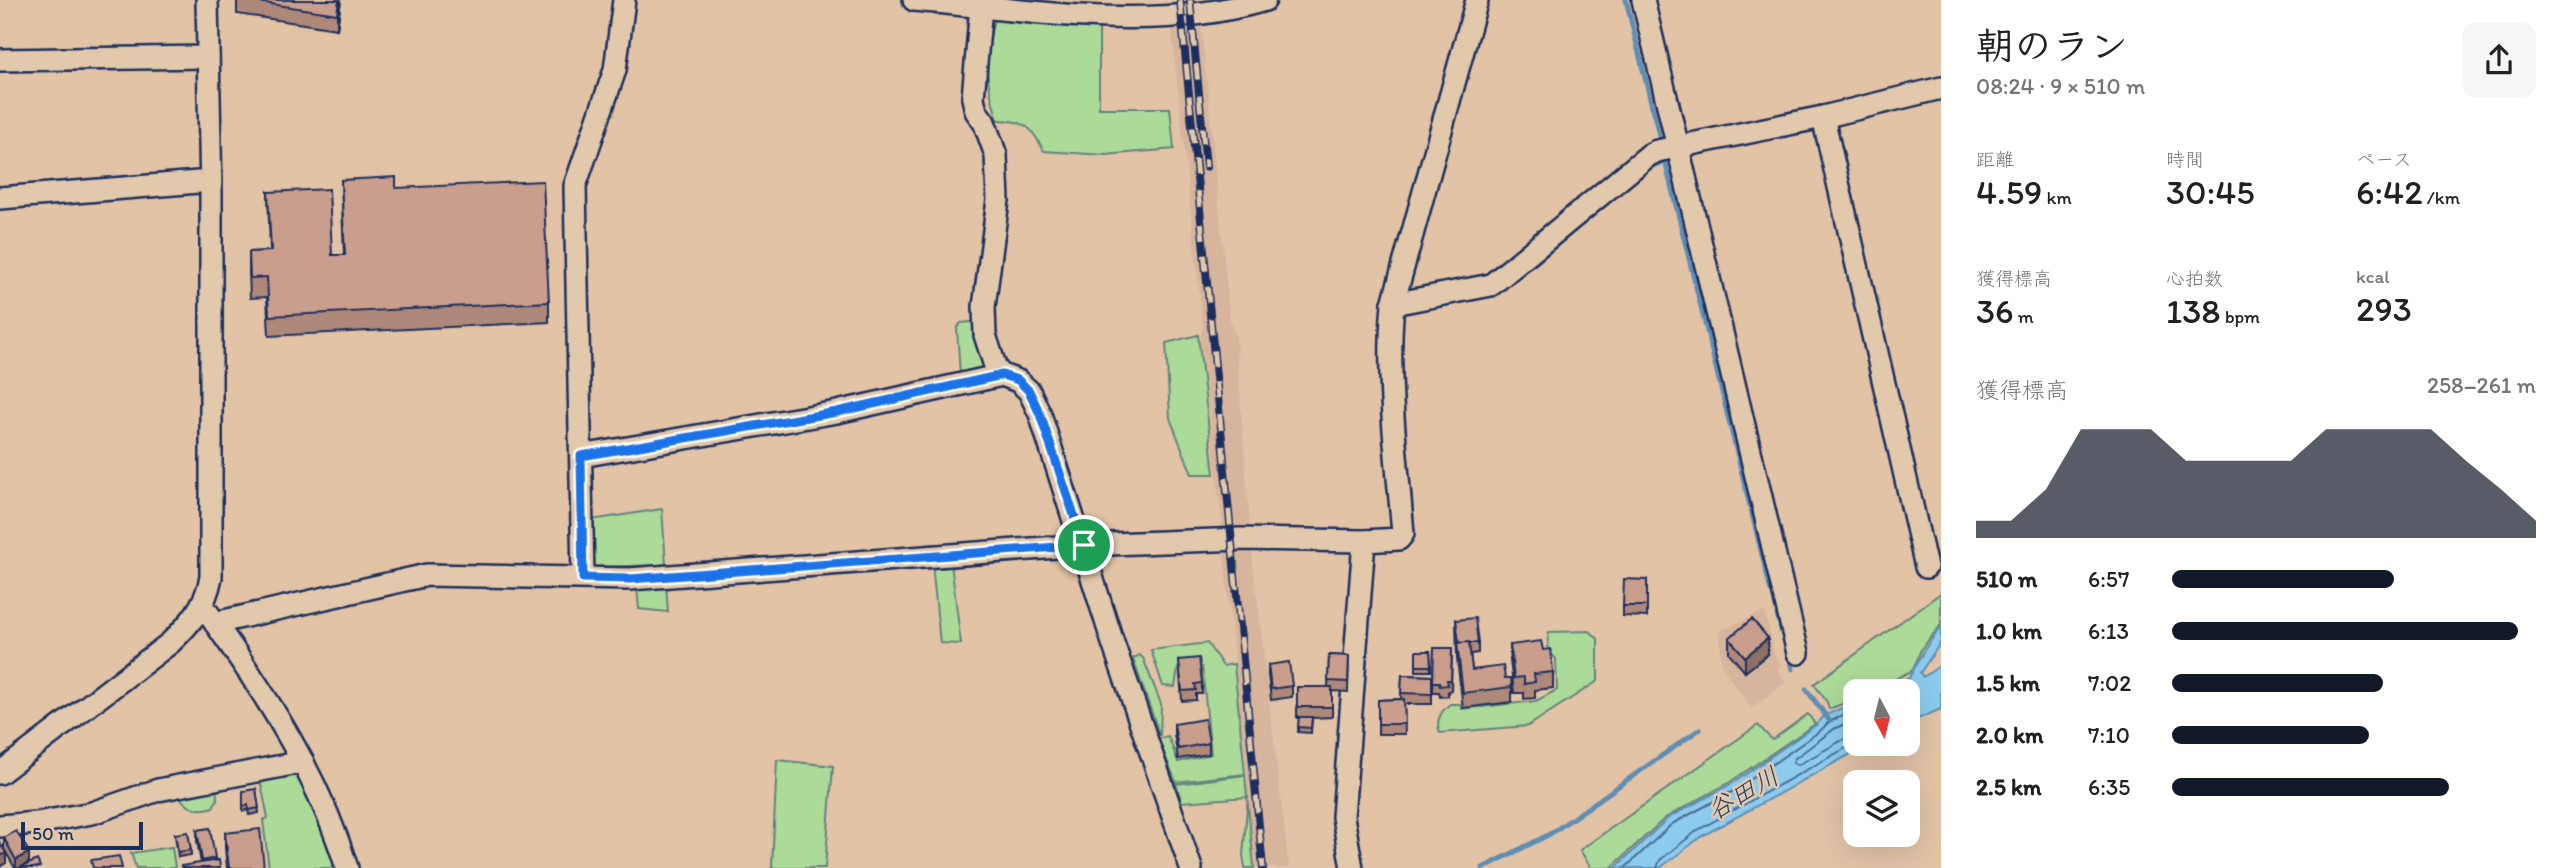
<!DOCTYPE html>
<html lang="ja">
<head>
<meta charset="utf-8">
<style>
  body { margin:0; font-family:Itim,"Klee One",sans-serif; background:#f6f6f6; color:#202124; height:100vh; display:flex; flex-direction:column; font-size:26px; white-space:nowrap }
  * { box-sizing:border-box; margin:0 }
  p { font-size:23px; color:#757577 }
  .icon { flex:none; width:38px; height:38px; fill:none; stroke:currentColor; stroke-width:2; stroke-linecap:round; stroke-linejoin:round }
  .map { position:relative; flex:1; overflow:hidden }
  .panel { display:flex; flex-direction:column; background:#fff; width:630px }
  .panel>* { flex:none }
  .needle { width:46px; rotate:173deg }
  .controls { position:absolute; left:1843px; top:679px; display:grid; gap:14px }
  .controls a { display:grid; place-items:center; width:77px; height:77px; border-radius:14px; background:#fff; box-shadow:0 7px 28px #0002; font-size:35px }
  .scale { position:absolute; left:21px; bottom:18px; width:122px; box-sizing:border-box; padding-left:7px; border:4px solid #1b2f5e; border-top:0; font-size:19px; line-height:24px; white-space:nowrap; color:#1b2f5e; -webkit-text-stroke:5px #e3c9ab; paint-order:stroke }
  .pin { position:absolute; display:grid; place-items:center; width:60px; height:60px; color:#fff; margin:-30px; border:4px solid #fff; border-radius:50%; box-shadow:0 2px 7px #0007 }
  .round { display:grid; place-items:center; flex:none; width:74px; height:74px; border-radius:14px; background:#f6f6f6 }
  .headline { display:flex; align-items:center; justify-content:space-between; height:119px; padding:0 35px }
  h1 { font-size:38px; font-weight:600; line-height:52px }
  .stats { display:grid; grid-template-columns:repeat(3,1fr); gap:10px; height:119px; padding:7px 35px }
  .stats div { display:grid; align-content:center }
  .stats b { font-size:35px; font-weight:600 }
  .stats small { font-size:19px; font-weight:400 }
  .stats p { font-size:19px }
  .chart { height:196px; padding:14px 35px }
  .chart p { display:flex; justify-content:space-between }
  .chart svg { width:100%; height:126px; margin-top:7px; fill:#111827; opacity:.7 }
  ul { padding:0 35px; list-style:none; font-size:23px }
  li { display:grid; grid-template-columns:112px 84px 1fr; align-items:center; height:52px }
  li i { height:18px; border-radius:9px; background:#111827 }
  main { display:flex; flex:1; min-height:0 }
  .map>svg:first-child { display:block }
  .built { fill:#d7b59d }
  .green { fill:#acda99; stroke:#64847c; stroke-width:2 }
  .water { fill:#8ccbed; stroke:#5f8db4; stroke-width:2 }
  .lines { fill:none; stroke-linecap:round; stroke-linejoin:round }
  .shore { stroke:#486d97; stroke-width:2 }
  .stream { stroke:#5f8db4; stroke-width:5 }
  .minor-casing { stroke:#1b2f5e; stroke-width:26 }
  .minor { stroke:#e3c9ab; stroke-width:21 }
  .rail-casing { stroke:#1b2f5e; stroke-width:8 }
  .rail { stroke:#e3c9ab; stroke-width:5; stroke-dasharray:16; stroke-linecap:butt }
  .wall { fill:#ae8879; stroke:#1b2f5e; stroke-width:2 }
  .shaded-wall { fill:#8d6f63; stroke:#1b2f5e; stroke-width:2 }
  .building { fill:#ca9e8d; stroke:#1b2f5e; stroke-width:2 }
  .route-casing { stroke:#fff; stroke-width:14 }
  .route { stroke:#1a73e8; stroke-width:9 }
  .labels { text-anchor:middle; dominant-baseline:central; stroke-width:5; stroke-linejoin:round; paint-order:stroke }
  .water-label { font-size:26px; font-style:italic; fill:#263f6c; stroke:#e3c9ab }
</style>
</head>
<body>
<main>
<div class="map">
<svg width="1941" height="868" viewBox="0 0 1941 868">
  <rect width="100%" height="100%" fill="#e2c3a6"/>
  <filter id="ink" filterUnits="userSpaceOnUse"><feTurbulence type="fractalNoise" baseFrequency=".0143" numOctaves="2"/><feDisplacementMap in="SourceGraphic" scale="14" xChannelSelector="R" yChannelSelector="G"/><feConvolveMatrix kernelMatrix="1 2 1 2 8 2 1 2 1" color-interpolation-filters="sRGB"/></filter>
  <g filter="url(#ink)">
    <!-- built -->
    <g class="built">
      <path d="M1201,22L1230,321L1236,338L1250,529L1223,531L1200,336L1203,328L1171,25Z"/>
      <path d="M1251,545L1289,868H1245L1243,855L1247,781L1223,546Z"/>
      <path d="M1765,611L1774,653L1781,666L1777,669L1786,683L1751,708L1722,667L1720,634L1724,629Z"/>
    </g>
    <!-- green -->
    <g class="green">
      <path d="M995,15L1099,26V108H1170L1174,149L1105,155L1044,151C1030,126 1027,121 998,120C984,76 984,59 995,15Z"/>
      <path d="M969,322L976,323L988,369L960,375L957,328L961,323Z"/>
      <path d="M1198,335L1214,474H1192L1170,418L1166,343Z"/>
      <path d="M662,509L666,565L593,567L591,520Z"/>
      <path d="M951,563L961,644L940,643L932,564Z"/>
      <path d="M666,585L668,612L639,609L637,587Z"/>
      <path d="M1941,593V625L1921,649L1913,670L1872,691H1855V699L1829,709L1827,702L1814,684Z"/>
      <path d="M1590,631L1598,639V681L1528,726L1440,733C1435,721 1441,711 1450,704H1460L1462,709L1536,701L1557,690L1556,659L1548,650L1549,632Z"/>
      <path d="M1207,643L1223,666L1234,664L1245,774L1176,782L1158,739L1168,736L1178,762L1211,754L1202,667L1178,668L1175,687L1163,686L1151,650Z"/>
      <path d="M1139,655L1143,658L1161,704L1160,736L1133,659Z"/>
      <path d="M1808,714L1815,724L1730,782L1665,818L1611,868H1591L1580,850L1758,725L1772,740Z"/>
      <path d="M777,760L833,766L825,868H772Z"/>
      <path d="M300,770L339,868H269L263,820L268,818L260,779Z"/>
      <path d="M1245,775L1254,868H1245L1243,855L1248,797L1182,802L1176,784Z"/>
      <path d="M216,784L217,800L213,807C194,814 185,805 173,790Z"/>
      <path d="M172,847L175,868H136L131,853Z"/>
    </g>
    <!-- water -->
    <g class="water">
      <path d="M1941,627V642L1920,673L1923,677L1941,665V709L1908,723V691H1879L1909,678L1924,650Z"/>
      <path d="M1855,702V744H1869L1702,836L1660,868H1615L1668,818L1733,783L1816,725L1824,716Z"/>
    </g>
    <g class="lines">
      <!-- shore -->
      <g class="shore">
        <path d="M1855,719L1834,729L1794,759L1793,763L1798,765L1855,733"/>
        <path d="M1625,868L1672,824L1737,789L1820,731L1829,722L1855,710"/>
        <path d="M1657,868L1660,860L1698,830L1855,743"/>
      </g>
      <!-- stream -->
      <g class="stream">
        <path d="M1626,0L1660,139"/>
        <path d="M1650,167L1665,161L1771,591"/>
        <path d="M1535,263L1610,200"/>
        <path d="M1777,615L1793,669"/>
        <path d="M1806,689L1829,720"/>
        <path d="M1483,868L1550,834L1700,729"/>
      </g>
      <!-- minor casing -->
      <g class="minor-casing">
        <g id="minor">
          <path d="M914,0C1030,10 1151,34 1265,0"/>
          <path d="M1643,0L1798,653"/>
          <path d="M981,6L973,98L976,111L984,122L996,155L998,200L984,307L985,335L996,369L1002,375L1018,381L1029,391L1040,414L1113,643L1191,868"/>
          <path d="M0,60L208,57"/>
          <path d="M1823,117L1926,567"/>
          <path d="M0,198L211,181"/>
          <path d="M1393,304L1491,285L1649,155L1657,151L1823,117L1941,88"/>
          <path d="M581,456L837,412L1002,375"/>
          <path d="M583,577L575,186L615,70L624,0"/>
          <path d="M208,613C265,693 318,774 347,868"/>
          <path d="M215,623L427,575L630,579L1084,545L1241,539L1364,541L1399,539L1403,534C1397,458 1386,380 1393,304L1477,0"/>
          <path d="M0,773L170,643C191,623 206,605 211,577V193L207,0"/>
          <path d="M0,826L37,823L92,813L158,790L303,762"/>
          <path d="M1352,868L1343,817L1364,541"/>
        </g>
      </g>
      <!-- minor -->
      <use href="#minor" class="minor"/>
      <!-- rail casing -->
      <g class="rail-casing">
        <g id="rail">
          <path d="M1180,0L1263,868"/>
          <path d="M1190,0L1206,167"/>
        </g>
      </g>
      <!-- rail -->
      <use href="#rail" class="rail"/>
    </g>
    <!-- wall -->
    <g class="wall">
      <path d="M237,0H341L337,29L237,14Z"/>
      <path d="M341,180L396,188L549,302V322L269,336L267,297L250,298L249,272V252L270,251L268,192L332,255H344Z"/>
      <path d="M1647,580V617L1623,616V606Z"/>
      <path d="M1456,620L1478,643V653L1470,654L1472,670L1505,678L1512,687V702L1463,708L1457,659Z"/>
      <path d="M1729,638L1768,654L1745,672L1729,653Z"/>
      <path d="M1510,645L1543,650L1553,672V688L1535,690V698L1524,699V693H1514L1510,660Z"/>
      <path d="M1434,648H1452L1451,690L1448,691V696L1440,697L1439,692H1433Z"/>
      <path d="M1416,651H1430L1431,671H1416Z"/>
      <path d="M1329,655L1349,656L1348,692L1332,691V717L1312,718L1311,733L1298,732L1299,718H1297V687H1328Z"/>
      <path d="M1179,660L1202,683V694H1196V700L1182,701Z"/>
      <path d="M1268,665L1292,686V697L1271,700L1268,675Z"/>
      <path d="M1402,675L1432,676V704H1404L1405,734H1378V700L1401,699Z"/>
      <path d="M1174,724L1209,743V754L1178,759L1174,734Z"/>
      <path d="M256,789L259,813L249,815L248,810L243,811V806Z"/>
      <path d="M197,830L215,858V861L201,863L197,841Z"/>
      <path d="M225,833L264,868H227L225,848Z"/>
      <path d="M175,834L191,850V855L178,857Z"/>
      <path d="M4,838L29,862L20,868H15L4,849Z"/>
    </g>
    <!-- shaded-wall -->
    <g class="shaded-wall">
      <path d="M339,0H341L337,29V14Z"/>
      <path d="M1768,638V654L1745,672V657Z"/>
      <path d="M29,852V862L20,868H16V860Z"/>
      <path d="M6,853V863L0,867V856Z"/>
    </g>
    <!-- building -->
    <g class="building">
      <path d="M245,0H339L337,14Z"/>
      <path d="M396,177V188L543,181L549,302L269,316L267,277L250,278L249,252L271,251L268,192L329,189L332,255H345L341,180Z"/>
      <path d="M1624,579L1647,580V606H1623Z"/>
      <path d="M1475,618L1478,643H1459L1456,620Z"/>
      <path d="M1752,619L1768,638L1745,657L1729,638Z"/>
      <path d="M1541,641L1543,650L1551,649L1553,672L1534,674L1535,682L1524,684V677L1514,678L1510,645Z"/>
      <path d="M1469,642L1472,670L1503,666L1505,678H1511L1512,687L1463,693L1457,643Z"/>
      <path d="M1434,648H1452L1451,680H1447L1448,685L1440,686L1439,682H1433Z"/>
      <path d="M1416,651H1430L1431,666H1416Z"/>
      <path d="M1329,655L1349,656L1348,682L1328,681Z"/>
      <path d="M1199,658L1202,683L1195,684L1196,690L1182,691L1179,660Z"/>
      <path d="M1289,662L1292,686L1271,689L1268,665Z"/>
      <path d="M1402,675L1432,676V694L1401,693Z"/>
      <rect x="1297" y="687" width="35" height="20"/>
      <path d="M1404,699L1405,724H1378V700Z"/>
      <path d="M1299,717H1312L1311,728L1298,727Z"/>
      <path d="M1205,719L1209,743L1178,749L1174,724Z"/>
      <path d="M256,789L259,808L249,810L248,805L243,806V791Z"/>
      <path d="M210,828L215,858L202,861L197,830Z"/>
      <path d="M260,829L264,868H229L225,833Z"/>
      <path d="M16,831L29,852L16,860L4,838Z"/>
      <path d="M188,832L191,850L178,852L175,834Z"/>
      <path d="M0,843L6,853L0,856Z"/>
      <path d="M119,856L122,868H93L91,860Z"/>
      <path d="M37,860L40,867L37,868V867L34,868H20Z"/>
      <path d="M219,860L220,868H182L181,866Z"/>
    </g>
  </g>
  <g class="lines" filter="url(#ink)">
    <!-- route casing -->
    <g class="route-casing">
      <path id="route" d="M1002,375L1018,380L1029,391L1040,414L1084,545L630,579L583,578L581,456L837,412Z"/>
    </g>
    <!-- route -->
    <use href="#route" class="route"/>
  </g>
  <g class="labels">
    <!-- water labels -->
    <g class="water-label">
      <text transform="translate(1743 793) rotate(-30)">谷田川</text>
    </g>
  </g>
</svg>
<div class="controls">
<a><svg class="needle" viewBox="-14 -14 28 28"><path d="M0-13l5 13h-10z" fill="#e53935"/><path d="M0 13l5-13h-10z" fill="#757577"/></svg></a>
<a><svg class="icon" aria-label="layers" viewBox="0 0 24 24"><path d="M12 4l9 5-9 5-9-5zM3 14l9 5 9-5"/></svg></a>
</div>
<div class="scale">50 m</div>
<div class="pin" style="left:1084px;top:545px;background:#1e9e55"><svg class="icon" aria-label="arrive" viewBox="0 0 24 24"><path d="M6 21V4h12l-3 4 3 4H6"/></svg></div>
</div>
<section class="panel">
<div class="headline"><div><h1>朝のラン</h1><p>08:24 · 9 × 510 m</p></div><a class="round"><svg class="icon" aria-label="share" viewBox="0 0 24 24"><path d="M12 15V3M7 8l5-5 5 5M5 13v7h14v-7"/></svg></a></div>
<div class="stats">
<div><p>距離</p><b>4.59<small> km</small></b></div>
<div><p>時間</p><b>30:45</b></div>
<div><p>ペース</p><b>6:42<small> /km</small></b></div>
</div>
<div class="stats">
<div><p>獲得標高</p><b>36<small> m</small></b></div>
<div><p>心拍数</p><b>138<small> bpm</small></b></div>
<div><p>kcal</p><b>293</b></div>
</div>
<div class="chart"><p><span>獲得標高</span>258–261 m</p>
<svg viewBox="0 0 160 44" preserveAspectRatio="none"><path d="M0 44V38L10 38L20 27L30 6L40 6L50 6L60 17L70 17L80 17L90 17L100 6L110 6L120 6L130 6L140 17L150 27L160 38V44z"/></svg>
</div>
<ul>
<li><b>510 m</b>6:57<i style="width:61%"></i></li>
<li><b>1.0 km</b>6:13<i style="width:95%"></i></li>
<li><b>1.5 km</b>7:02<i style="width:58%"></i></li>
<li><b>2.0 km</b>7:10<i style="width:54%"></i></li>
<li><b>2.5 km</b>6:35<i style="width:76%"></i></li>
</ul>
</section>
</main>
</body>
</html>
